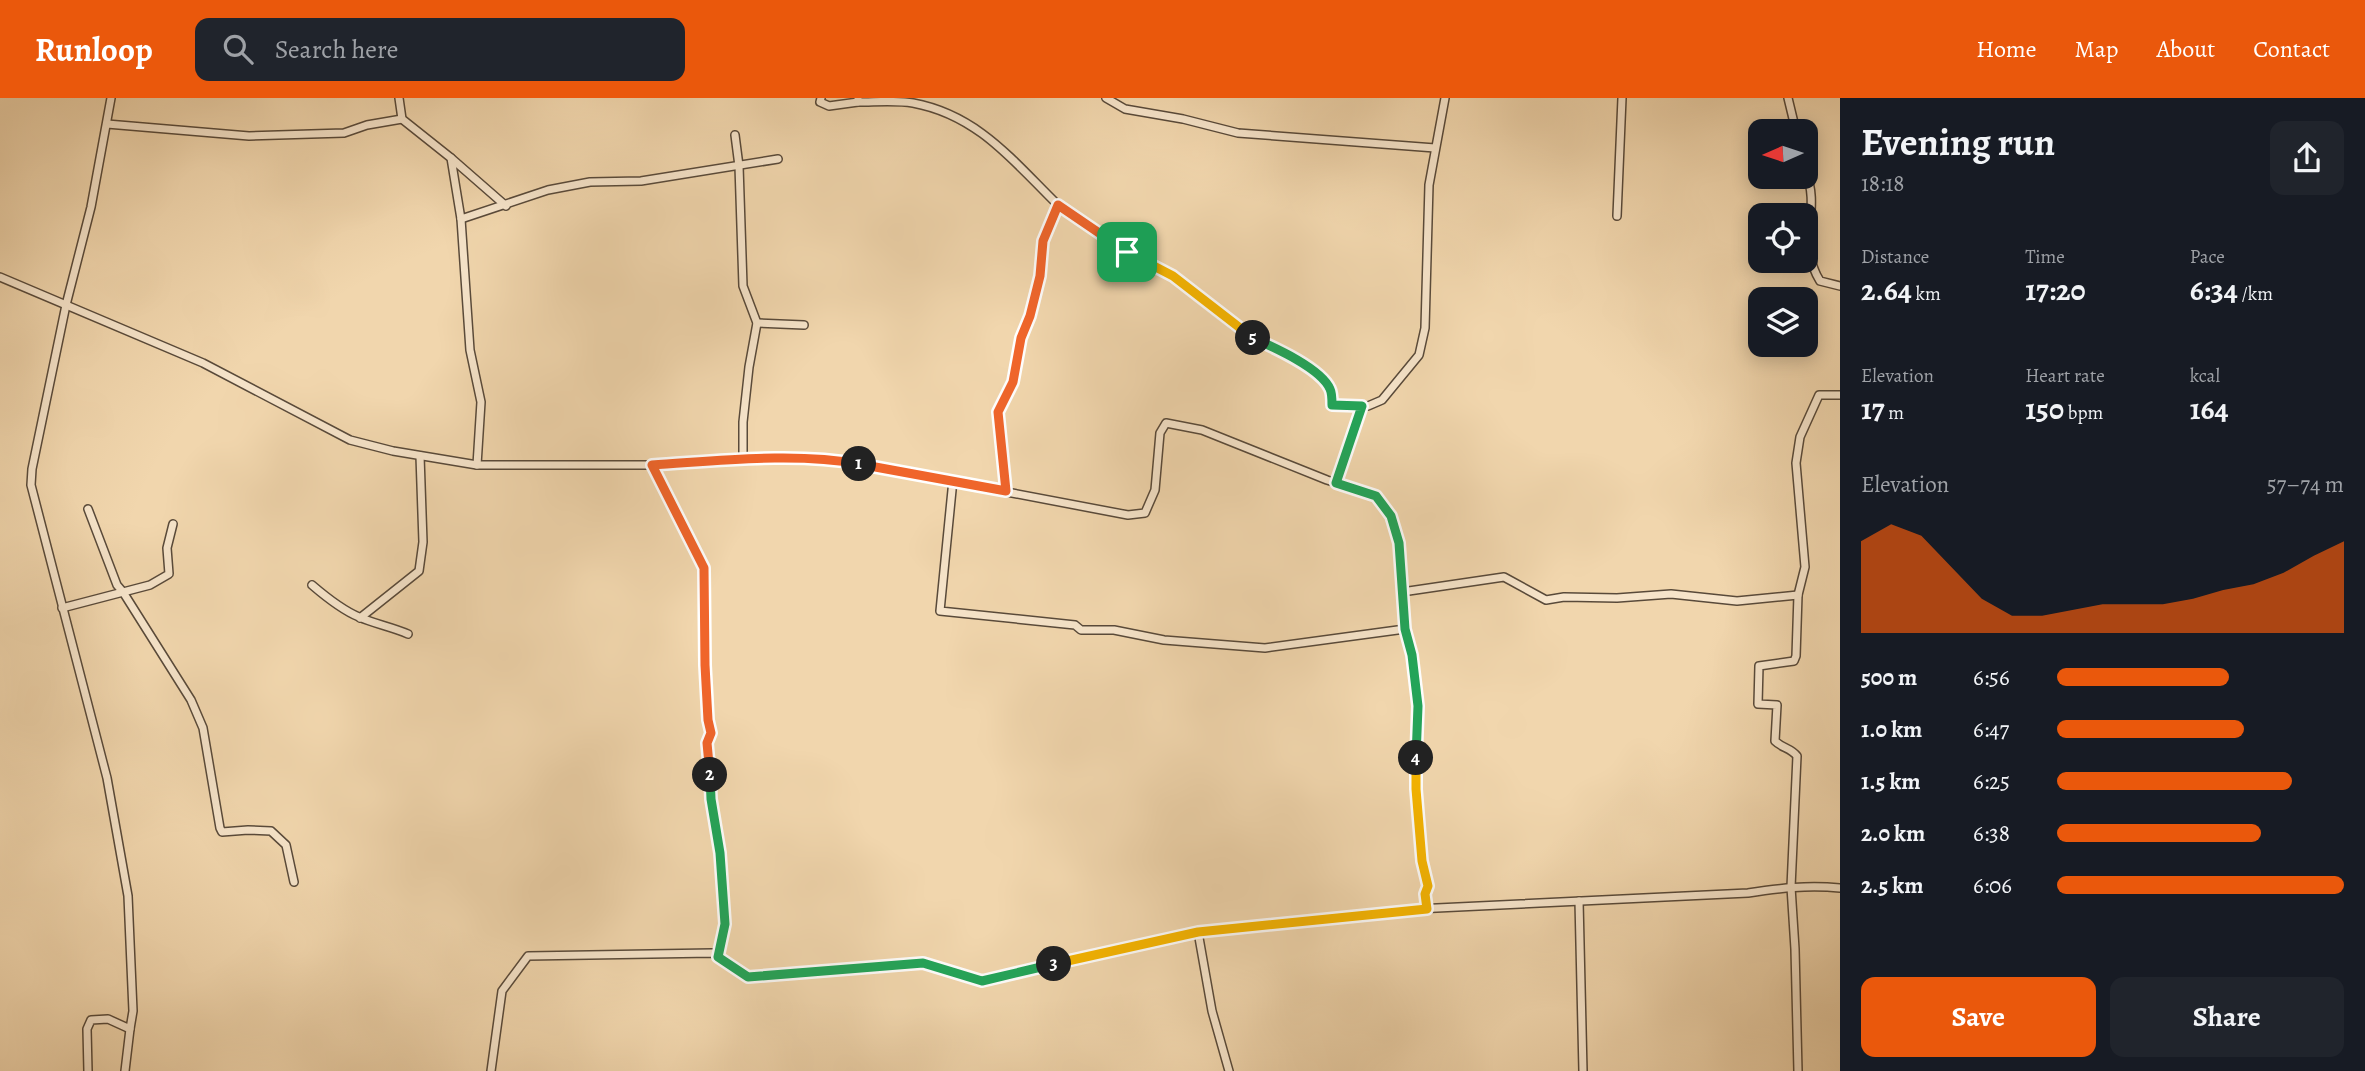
<!DOCTYPE html>
<html lang="en">
<head>
<meta charset="utf-8">
<style>
  body { margin:0; font-family:Alegreya,serif; background:#20242c; color:#f1f3f6; height:100vh; display:flex; flex-direction:column; font-size:26px; white-space:nowrap }
  * { box-sizing:border-box; margin:0 }
  p { font-size:23px; color:#9ea1a6 }
  .icon { flex:none; width:38px; height:38px; fill:none; stroke:currentColor; stroke-width:2; stroke-linecap:round; stroke-linejoin:round }
  .map { position:relative; flex:1; overflow:hidden }
  .details { display:flex; flex-direction:column; background:#171b24; width:525px }
  .details>* { flex:none }
  .needle { width:46px; rotate:267deg }
  .tools { position:absolute; left:1748px; top:21px; display:grid; gap:14px }
  .tools a { display:grid; place-items:center; width:70px; height:70px; border-radius:14px; background:#171b24; box-shadow:0 4px 18px #0003; font-size:35px }
  .pin { position:absolute; display:grid; place-items:center; width:60px; height:60px; color:#fff; margin:-30px; border-radius:14px; box-shadow:0 4px 10px #0006 }
  .km { position:absolute; width:35px; height:35px; margin:-18px; border-radius:50%; background:#222; color:#fff; font-size:19px; line-height:35px; text-align:center }
  .round { display:grid; place-items:center; flex:none; width:74px; height:74px; border-radius:14px; background:#20242c }
  .headline { display:flex; align-items:center; justify-content:space-between; height:119px; padding:0 21px }
  h1 { font-size:38px; font-weight:600; line-height:52px }
  .metrics { display:grid; grid-template-columns:repeat(3,1fr); gap:10px; height:119px; padding:7px 21px }
  .metrics div { display:grid; align-content:center }
  .metrics b { font-size:30px; font-weight:600 }
  .metrics small { font-size:19px; font-weight:400 }
  .metrics p { font-size:19px }
  .chart { height:196px; padding:14px 21px }
  .chart p { display:flex; justify-content:space-between }
  .chart svg { width:100%; height:126px; margin-top:7px; fill:#ea580c; opacity:.7 }
  .cta { display:flex; gap:14px; margin-top:auto; padding:14px 21px }
  .cta a { flex:1; height:80px; border-radius:14px; background:#ea580c; color:#fff; font-size:28px; font-weight:600; line-height:80px; text-align:center }
  .cta a+a { background:#20242c; color:#f1f3f6 }
  ul { padding:0 21px; list-style:none; font-size:23px }
  li { display:grid; grid-template-columns:112px 84px 1fr; align-items:center; height:52px }
  li i { height:18px; border-radius:9px; background:#ea580c }
  header { display:flex; align-items:center; gap:42px; box-sizing:border-box; height:98px; padding:0 35px; background:#ea580c; color:#fff }
  header strong { font-size:33px }
  nav { display:flex; gap:38px; margin-inline-start:auto; font-size:24px }
  .search { width:490px; height:63px; background:#20242c; display:flex; align-items:center; gap:18px; box-sizing:border-box; padding:0 24px; border-radius:14px; color:#9ea1a6; font-size:26px }
  main { display:flex; flex:1; min-height:0 }
  .map>svg:first-child { display:block }
  .lines { fill:none; stroke-linecap:round; stroke-linejoin:round }
  .minor-casing { stroke:#594a3a; stroke-width:10 }
  .minor { stroke:#f6e4ca; stroke-width:7 }
  .split-1-casing { stroke:#fff; stroke-width:14 }
  .split-2-casing { stroke:#fff; stroke-width:14 }
  .split-3-casing { stroke:#fff; stroke-width:14 }
  .split-4-casing { stroke:#fff; stroke-width:14 }
  .split-5-casing { stroke:#fff; stroke-width:14 }
  .split-6-casing { stroke:#fff; stroke-width:14 }
  .split-1 { stroke:#f0652b; stroke-width:9 }
  .split-2 { stroke:#f0652b; stroke-width:9 }
  .split-3 { stroke:#22a559; stroke-width:9 }
  .split-4 { stroke:#f5b400; stroke-width:9 }
  .split-5 { stroke:#22a559; stroke-width:9 }
  .split-6 { stroke:#f5b400; stroke-width:9 }
</style>
</head>
<body>
<header>
<strong>Runloop</strong>
<div class="search"><svg class="icon" aria-label="search" viewBox="0 0 24 24"><circle cx="10" cy="10" r="6"/><path d="M15 15l6 6"/></svg>Search here</div>
<nav><a>Home</a><a>Map</a><a>About</a><a>Contact</a></nav>
</header>
<main>
<div class="map">
<svg width="1840" height="973" viewBox="0 0 1840 973">
  <rect width="100%" height="100%" fill="#f1d6ad"/>
  <filter id="stains"><feTurbulence type="fractalNoise" baseFrequency=".00286" numOctaves="4"/><feColorMatrix values="0 0 0 0 .2 0 0 0 0 .09 0 0 0 0 .02 0 0 0 .5 -.17"/></filter>
  <radialGradient id="worn" r=".72"><stop offset=".6" stop-color="#630" stop-opacity="0"/><stop offset="1" stop-color="#630" stop-opacity=".3"/></radialGradient>
  <g class="lines">
    <!-- minor casing -->
    <g class="minor-casing">
      <g id="minor">
        <path d="M399,0L402,21L451,60L461,121L470,252L481,304L477,367"/>
        <path d="M821,0L820,4L829,8L858,4V1"/>
        <path d="M1106,0L1125,11L1183,21L1238,35L1435,50"/>
        <path d="M1788,0L1796,33"/>
        <path d="M858,4C875,4 896,2 913,5C978,17 1013,63 1058,107L1043,143L1040,178L1030,218L1021,240L1013,284L998,314L1006,393"/>
        <path d="M107,26L249,38L344,35L367,27L402,21"/>
        <path d="M735,37L739,68L743,188L757,225L749,269L743,324V361"/>
        <path d="M451,60L506,108"/>
        <path d="M1806,76C1821,109 1797,147 1820,183L1840,188"/>
        <path d="M1058,107L1127,154L1173,179L1250,240L1278,251L1314,273L1330,290L1332,307L1368,308L1382,302L1419,257L1425,230L1429,87L1445,0"/>
        <path d="M1617,118L1622,0"/>
        <path d="M461,121L548,92L590,84L641,83L778,61"/>
        <path d="M0,179L203,265L350,342L393,353L477,367H652L743,361L838,362L1128,417L1145,415L1155,392L1160,335L1166,325L1202,332L1327,382L1376,398L1391,418L1399,445L1405,531L1412,557L1418,608L1416,691L1422,763L1428,788L1425,796L1427,811"/>
        <path d="M757,225L804,227"/>
        <path d="M652,367L704,470L705,567L708,622L711,635L707,645L711,700L720,755L725,826L717,859"/>
        <path d="M953,382L940,513L1075,527L1081,532H1114L1164,542L1265,550L1405,531"/>
        <path d="M1336,385L1362,308"/>
        <path d="M88,411L117,487L123,494L191,602L203,630L220,730L222,734L248,732L271,733L286,747L294,784"/>
        <path d="M312,487C326,499 342,512 359,519C375,526 392,529 408,536"/>
        <path d="M1402,494L1504,479L1546,502L1564,499L1617,500L1671,496L1737,503L1798,497"/>
        <path d="M62,510L150,487L169,476L167,450L173,426"/>
        <path d="M360,520L419,473L423,444L420,358"/>
        <path d="M1579,803L1583,973"/>
        <path d="M1198,834L1212,913L1229,973"/>
        <path d="M88,973L87,931L91,922L108,921L130,931L133,913L128,798L107,680L31,387L32,371L66,207L91,109L111,0"/>
        <path d="M125,973L130,931"/>
        <path d="M491,973L502,893L528,858L712,855L748,879L923,865L982,883L1198,834L1416,811L1748,795C1780,790 1808,787 1840,790"/>
        <path d="M1798,973L1795,851L1791,789L1797,658C1791,650 1782,650 1775,643L1777,607L1758,606L1759,568L1794,563L1796,558L1798,497L1805,469L1796,365L1800,339L1819,297H1840"/>
      </g>
    </g>
    <!-- minor -->
    <use href="#minor" class="minor"/>
  </g>
  <g class="lines">
    <!-- split-1 casing -->
    <g class="split-1-casing">
      <path id="split-1" d="M859,366L1006,393L998,314L1013,284L1021,240L1030,218L1040,178L1043,143L1058,107L1127,154"/>
    </g>
    <!-- split-2 casing -->
    <g class="split-2-casing">
      <path id="split-2" d="M710,677L707,645L711,635L708,622L705,567L704,470L652,367C718,363 795,354 859,366"/>
    </g>
    <!-- split-3 casing -->
    <g class="split-3-casing">
      <path id="split-3" d="M710,677L711,701L720,755L725,826L718,859L748,879L923,865L982,883L1054,866"/>
    </g>
    <!-- split-4 casing -->
    <g class="split-4-casing">
      <path id="split-4" d="M1054,866L1198,834L1427,811L1425,796L1428,788L1422,763L1416,691V660"/>
    </g>
    <!-- split-5 casing -->
    <g class="split-5-casing">
      <path id="split-5" d="M1253,240C1273,249 1321,270 1330,291C1332,295 1332,302 1332,307L1362,308L1336,385L1376,398L1391,418L1399,445L1405,531L1412,557L1418,608L1416,660"/>
    </g>
    <!-- split-6 casing -->
    <g class="split-6-casing">
      <path id="split-6" d="M1127,154L1173,178L1253,240"/>
    </g>
    <!-- split-1 -->
    <use href="#split-1" class="split-1"/>
    <!-- split-2 -->
    <use href="#split-2" class="split-2"/>
    <!-- split-3 -->
    <use href="#split-3" class="split-3"/>
    <!-- split-4 -->
    <use href="#split-4" class="split-4"/>
    <!-- split-5 -->
    <use href="#split-5" class="split-5"/>
    <!-- split-6 -->
    <use href="#split-6" class="split-6"/>
  </g>
  <rect width="100%" height="100%" filter="url(#stains)"/>
  <rect width="100%" height="100%" fill="url(#worn)"/>
</svg>
<div class="tools">
<a><svg class="needle" viewBox="-14 -14 28 28"><path d="M0-13l5 13h-10z" fill="#e53935"/><path d="M0 13l5-13h-10z" fill="#9ea1a6"/></svg></a>
<a><svg class="icon" aria-label="locate" viewBox="0 0 24 24"><circle cx="12" cy="12" r="6"/><path d="M12 2v4M12 18v4M2 12h4M18 12h4"/></svg></a>
<a><svg class="icon" aria-label="layers" viewBox="0 0 24 24"><path d="M12 4l9 5-9 5-9-5zM3 14l9 5 9-5"/></svg></a>
</div>
<div class="pin" style="left:1127px;top:154px;background:#1e9e55"><svg class="icon" aria-label="arrive" viewBox="0 0 24 24"><path d="M6 21V4h12l-3 4 3 4H6"/></svg></div>
<b class="km" style="left:859px;top:366px">1</b>
<b class="km" style="left:710px;top:677px">2</b>
<b class="km" style="left:1054px;top:866px">3</b>
<b class="km" style="left:1416px;top:660px">4</b>
<b class="km" style="left:1253px;top:240px">5</b>
</div>
<section class="details">
<div class="headline"><div><h1>Evening run</h1><p>18:18</p></div><a class="round"><svg class="icon" aria-label="share" viewBox="0 0 24 24"><path d="M12 15V3M7 8l5-5 5 5M5 13v7h14v-7"/></svg></a></div>
<div class="metrics">
<div><p>Distance</p><b>2.64<small> km</small></b></div>
<div><p>Time</p><b>17:20</b></div>
<div><p>Pace</p><b>6:34<small> /km</small></b></div>
</div>
<div class="metrics">
<div><p>Elevation</p><b>17<small> m</small></b></div>
<div><p>Heart rate</p><b>150<small> bpm</small></b></div>
<div><p>kcal</p><b>164</b></div>
</div>
<div class="chart"><p><span>Elevation</span>57–74 m</p>
<svg viewBox="0 0 160 44" preserveAspectRatio="none"><path d="M0 44V12L10 6L20 10L30 21L40 32L50 38L60 38L70 36L80 34L90 34L100 34L110 32L120 29L130 27L140 23L150 17L160 12V44z"/></svg>
</div>
<ul>
<li><b>500 m</b>6:56<i style="width:60%"></i></li>
<li><b>1.0 km</b>6:47<i style="width:65%"></i></li>
<li><b>1.5 km</b>6:25<i style="width:82%"></i></li>
<li><b>2.0 km</b>6:38<i style="width:71%"></i></li>
<li><b>2.5 km</b>6:06<i style="width:100%"></i></li>
</ul>
<div class="cta"><a>Save</a><a>Share</a></div>
</section>
</main>
</body>
</html>
